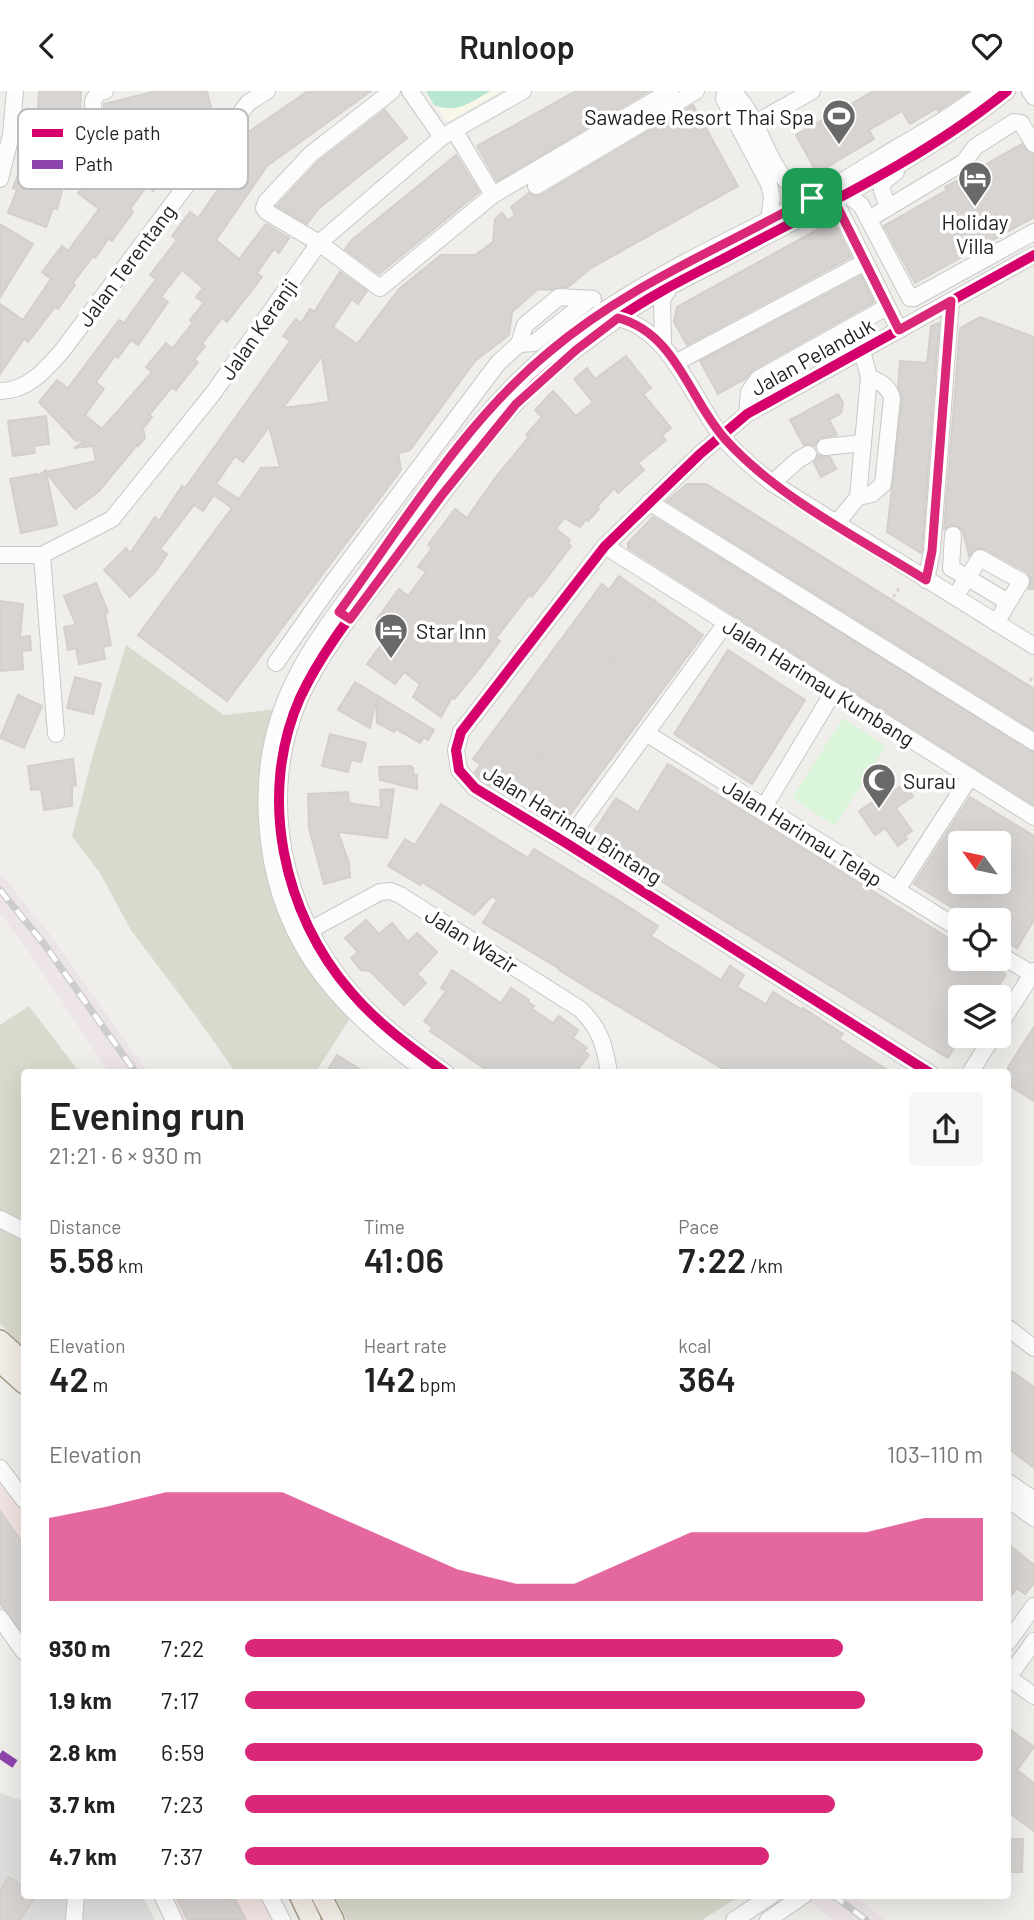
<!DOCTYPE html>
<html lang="en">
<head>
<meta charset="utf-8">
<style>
  body { margin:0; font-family:Barlow,sans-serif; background:#f6f6f6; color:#222; height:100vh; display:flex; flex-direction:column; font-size:26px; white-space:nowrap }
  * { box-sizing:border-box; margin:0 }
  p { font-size:23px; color:#767676 }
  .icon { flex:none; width:38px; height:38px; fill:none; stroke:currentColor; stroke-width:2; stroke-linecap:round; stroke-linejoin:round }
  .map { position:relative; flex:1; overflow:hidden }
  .sheet { position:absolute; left:21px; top:978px; width:990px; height:830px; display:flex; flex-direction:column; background:#fff; border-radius:7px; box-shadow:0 7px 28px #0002 }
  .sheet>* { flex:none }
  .needle { width:46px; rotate:303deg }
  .buttons { position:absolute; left:948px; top:740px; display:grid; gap:14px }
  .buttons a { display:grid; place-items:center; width:63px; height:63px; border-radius:7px; background:#fff; box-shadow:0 7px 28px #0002; font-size:35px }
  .pin { position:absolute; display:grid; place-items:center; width:60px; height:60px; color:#fff; margin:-30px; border-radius:14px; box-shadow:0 4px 10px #0006 }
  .round { display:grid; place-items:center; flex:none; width:74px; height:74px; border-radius:7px; background:#f6f6f6 }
  .headline { display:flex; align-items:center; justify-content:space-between; height:119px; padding:0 28px }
  h1 { font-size:38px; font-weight:600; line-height:52px }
  .stats { display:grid; grid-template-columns:repeat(3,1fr); gap:10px; height:119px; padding:7px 28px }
  .stats div { display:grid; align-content:center }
  .stats b { font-size:35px; font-weight:600 }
  .stats small { font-size:19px; font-weight:400 }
  .stats p { font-size:19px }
  .chart { height:196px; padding:14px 28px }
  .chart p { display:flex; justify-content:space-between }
  .chart svg { width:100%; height:126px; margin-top:7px; fill:#db2777; opacity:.7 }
  ul { padding:0 28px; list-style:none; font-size:23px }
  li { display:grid; grid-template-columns:112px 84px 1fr; align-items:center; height:52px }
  li i { height:18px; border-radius:9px; background:#db2777 }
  header { display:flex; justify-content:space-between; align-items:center; height:91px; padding:0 28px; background:#fff; font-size:32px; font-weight:600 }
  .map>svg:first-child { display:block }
  .residential { fill:#dfdedc }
  .commercial { fill:#f1e3e1 }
  .industrial { fill:#ede4e9 }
  .education { fill:#f8f7e8 }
  .construction { fill:#d9d9cd }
  .park { fill:#daf5da }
  .pitch { fill:#b7e6d2 }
  .building { fill:#d7d4d2; stroke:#d3d0cc; stroke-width:2; fill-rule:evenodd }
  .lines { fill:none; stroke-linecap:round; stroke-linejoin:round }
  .minor-casing { stroke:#c9c8c7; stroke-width:18 }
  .major-casing { stroke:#a79c86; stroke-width:22 }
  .path { stroke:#dccecd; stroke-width:2.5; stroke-dasharray:3.5 3.5; stroke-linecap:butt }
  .minor { stroke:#fdfcfc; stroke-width:16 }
  .major { stroke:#f3ede7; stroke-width:19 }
  .rail-casing { stroke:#ccc; stroke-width:7 }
  .rail { stroke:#fff; stroke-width:4.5; stroke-dasharray:13; stroke-linecap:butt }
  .quiet { stroke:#8e44ad; stroke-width:9; stroke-dasharray:18 9; stroke-linecap:butt }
  .cycleway-casing { stroke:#fff; stroke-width:15 }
  .cycleway { stroke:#d6006c; stroke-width:10 }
  .route-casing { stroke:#fff; stroke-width:14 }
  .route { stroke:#db2777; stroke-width:9 }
  .labels { text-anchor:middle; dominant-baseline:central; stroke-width:7; stroke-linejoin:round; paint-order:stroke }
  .poi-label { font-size:21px; fill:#222; stroke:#fff; text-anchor:start }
  .street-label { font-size:21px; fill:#222; stroke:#fff }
  .key { fill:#fff; stroke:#bdbdbd; stroke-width:2 }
  .key-label { font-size:19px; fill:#222 }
</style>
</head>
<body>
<header><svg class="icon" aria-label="back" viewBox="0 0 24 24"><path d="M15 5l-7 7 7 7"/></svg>Runloop<svg class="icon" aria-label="heart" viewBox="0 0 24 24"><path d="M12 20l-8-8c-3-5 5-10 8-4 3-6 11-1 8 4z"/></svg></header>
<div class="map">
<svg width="1034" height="1829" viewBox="0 0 1034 1829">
  <rect width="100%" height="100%" fill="#f0eeeb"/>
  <!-- residential -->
  <path class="residential" d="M0,1702L24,1710V1804H142L155,1829H0Z"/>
  <!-- commercial -->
  <g class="commercial">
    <path d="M0,1387L24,1419V1551L0,1517Z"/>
    <path d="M168,1804H262L274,1829H180Z"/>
  </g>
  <!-- industrial -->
  <g class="industrial">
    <path d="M0,782L48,841L148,982H110L28,859L0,822Z"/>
    <path d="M801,1804H853L886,1829H833Z"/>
  </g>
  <!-- education -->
  <path class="education" d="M426,0H501L447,31Z"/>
  <!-- construction -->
  <g class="construction">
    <path d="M126,554L224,624L277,618L262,667L258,726L276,812L351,926L315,982H236L198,928L131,839L100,782L72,745L94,660Z"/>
    <path d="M29,915L80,982H24V1258L0,1232V934Z"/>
    <path d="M334,1804H741L702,1829H347Z"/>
  </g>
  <!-- park -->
  <path class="park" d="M843,627L886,655L835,735L792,707Z"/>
  <!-- pitch -->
  <path class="pitch" d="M426,0H491C470,11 458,23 434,14Z"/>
  <!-- building -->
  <g class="building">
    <path d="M39,0H81L80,19L83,18V26H68L67,36L37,35Z"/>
    <path d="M156,0H207L213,25L104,49V13Z"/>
    <path d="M308,0H371L267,75L216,149L239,168L266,133L289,147L279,162L274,158L257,182L262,186L227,231L222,227L202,253L205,255L194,269L198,271L176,299L172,296L149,324L152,326L143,338L145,347L138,355L137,354L99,400L75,418L46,381L57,434L21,442L10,388L37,383L38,385L46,379V381L96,370L93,355L74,357L86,349L76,350L39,311L57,289L68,297L119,229L124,232L156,188L150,184L177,149L172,145L190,121L198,127L230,82L220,74L237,49ZM182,179L203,197L196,206L204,212L190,229L193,232L172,258L166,252L146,276L152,281L102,338L85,324L104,298L96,291L115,265L118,267L131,249L138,254L168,211L161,206Z"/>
    <path d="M576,0H649L497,90L477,55Z"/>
    <path d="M874,0H968L938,20L937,17L910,33L902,20L869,39L874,48L817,82L796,44Z"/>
    <path d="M693,14L738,95L591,177L568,196H559L551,199L538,198L512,221L509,244L475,270L410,359L398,362L401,379L227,610L138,544L232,417L214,404L203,420L194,414L160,458L167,463L156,480L130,506L104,479L126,457L130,462L155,426L159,430L182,395L185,397L290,250L283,245L296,228L301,232L310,218L314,221L340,181L367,200L358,213L352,208L333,236L357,253L399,198L441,164H475L493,151L495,128L502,122L508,129L515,124L511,116L529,102L535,105L541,104ZM322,265L329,311L283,317ZM269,336L280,376L261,377L239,408L216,393L235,365L243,371Z"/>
    <path d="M385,19L407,47L318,118L307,133L277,115L318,71Z"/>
    <path d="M42,49L64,55L59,75L68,78L57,118L53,117L46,136L8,122L17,99L13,97L18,84L31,90Z"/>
    <path d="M1022,53L1034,65V126L915,192L884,135L947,99L945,96Z"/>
    <path d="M170,55L179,61L153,100L147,95L130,118L133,121L112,150L109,147L95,167L93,165L73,192L75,194L58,218L55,216L28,251L24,248L0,283V213L23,229L51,188L42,181L62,155L68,160L99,118L78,102L99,74L103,77Z"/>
    <path d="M456,64L479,101L379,183L345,158L353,148Z"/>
    <path d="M833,130L851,166L687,254L674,231L677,216Z"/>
    <path d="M0,133L33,153L0,206Z"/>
    <path d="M861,185L874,211L753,279L745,288L718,303L700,270Z"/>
    <path d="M980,226L1034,246V498H1029L1031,489L1027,481L985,458H976L969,465L963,440L959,436L953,434L944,438L960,237Z"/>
    <path d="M939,232L922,459L921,462L887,441L902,308L898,295L899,285L900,270L927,272L931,235Z"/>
    <path d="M626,265L651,297L643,303L671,337L662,344L666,349L638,372L644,379L618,402L614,397L597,416L599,418L588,430L586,428L580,436L564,427L556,438L570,449L568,452L571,455L532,506L529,504L496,547L500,550L476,582L454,608L452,606L441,626L413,606L420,593L404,581L395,593L367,573L392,539L377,528L399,498L408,505L426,481L418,476L432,457L428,454L455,418L467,427L495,387L529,346L526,344L542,326L535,319L553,300L576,325L593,311L574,288L587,277L595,288Z"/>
    <path d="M838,303L843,312L841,322L829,329L837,344L819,347L815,355L808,353L804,354L790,329Z"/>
    <path d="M46,325L49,353L34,355L35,362L13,365L8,330Z"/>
    <path d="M818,364L830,366L836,378L821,386L814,372Z"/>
    <path d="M687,393H706L1034,598V639L667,410Z"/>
    <path d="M653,426L1034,661V714L628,457V452Z"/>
    <path d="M619,485L703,544L565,730L514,692L505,703L482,689L475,681L481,674L473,668L602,493L609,499Z"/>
    <path d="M96,492L108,521L105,522L111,554L103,556L105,568L79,573L76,557L68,559L64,536L76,534L64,505Z"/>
    <path d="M0,510L23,513L20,546L30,545L31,559L22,560L23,578L0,580Z"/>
    <path d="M728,559L805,609L752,693L674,643Z"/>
    <path d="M75,586L101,593L93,623L67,617Z"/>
    <path d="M355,591L434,639L428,649L424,646L420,652L396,638L394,641L377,632L376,609L370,637L338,619Z"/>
    <path d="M18,604L42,615L24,657L0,647Z"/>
    <path d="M330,643L366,652L361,671L351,669L348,681L322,675Z"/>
    <path d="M73,668L76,694L72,695V715L44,719L41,698L31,699L28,675Z"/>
    <path d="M668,673L961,855L952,868H982L1006,883L992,906H961V946L948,967L694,811L591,745L616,707L638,721Z"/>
    <path d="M411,675V677H413L414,685L417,684V698L380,689L379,676Z"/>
    <path d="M904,693L913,705L896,717L912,740L904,745L907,748L898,755L885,737L875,744L859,720L886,702L887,704Z"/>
    <path d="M394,698L387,747L338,741L349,772L350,786L324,793L309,737L308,703L348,701L349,712L381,717L380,699Z"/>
    <path d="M970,706L1034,745V829L1017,857L999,845V830H974L914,793ZM961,752H999V791H961Z"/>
    <path d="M441,713L528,767L534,758L618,809L658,835L651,845L721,889L730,875L744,884L737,896L766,913L773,901L802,919L803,917L843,943L839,948L892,982H730L591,899L559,879L560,878L483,832L497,809L492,805L474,824L422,791L420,794L388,775L405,748L415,754Z"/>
    <path d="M366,829L379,843L392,832L408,851L417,842L437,861L417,883L426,892L404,914L370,880L361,879L351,867L358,861L345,847Z"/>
    <path d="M452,879L501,912L511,897L529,909L528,911L534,915L532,918L553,932L559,925L578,939L573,947L587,957L584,960L589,964L575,982H491L430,940L433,937L424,930L446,900L441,897Z"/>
    <path d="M1034,936V1010L1008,994V976Z"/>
    <path d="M337,964L366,982H326Z"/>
    <path d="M1008,1278L1034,1296V1377L1008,1357Z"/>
    <path d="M0,1420L24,1454V1544L0,1512Z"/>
    <path d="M1008,1453L1034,1474V1492L1025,1503L1017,1497L1008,1508Z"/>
    <path d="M1008,1637L1034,1656L1017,1679L1034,1692V1740L1008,1721Z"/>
    <path d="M1008,1748H1023L1022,1781H1008Z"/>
    <path d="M9,1786L24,1796V1804H36L20,1829H0V1800Z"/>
    <path d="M175,1804H228L231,1809L234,1807L246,1829H188Z"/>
  </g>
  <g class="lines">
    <!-- minor casing -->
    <g class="minor-casing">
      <g id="minor">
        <path d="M105,0L98,2L93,10L94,57L100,61L172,44L184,45L210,62"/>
        <path d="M392,0L311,63L266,111L264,117L267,121L319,152L380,197L493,104L670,0"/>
        <path d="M410,0L442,46"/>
        <path d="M725,0L724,8L769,93L772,106L769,128"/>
        <path d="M732,0C766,30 765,91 812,107"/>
        <path d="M1030,0L1034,6"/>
        <path d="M754,33L812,0"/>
        <path d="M454,39L493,104"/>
        <path d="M0,88L11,44L15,0"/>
        <path d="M536,95L696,0"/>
        <path d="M830,100L899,239"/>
        <path d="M846,103L861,114L910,207H914L1034,141"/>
        <path d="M888,117L882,99V92L896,81"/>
        <path d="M869,128L964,71L975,56L1014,31L1021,32L1034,53"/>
        <path d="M618,227C671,240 690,303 720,343C735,362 753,377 772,392L1034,555"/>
        <path d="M519,253L525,234L559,206L593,208"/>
        <path d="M663,253L662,209L669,197"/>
        <path d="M675,272L865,171"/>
        <path d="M0,300C28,300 46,278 62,260L248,12L267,0"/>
        <path d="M747,323L749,301L758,288L887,216"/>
        <path d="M825,356L863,352"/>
        <path d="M772,392L798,369L808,363"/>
        <path d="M858,406L872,403L883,393L892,307C888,294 880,291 869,286"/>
        <path d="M649,411L1034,651"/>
        <path d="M836,433L858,406L869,286L862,260"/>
        <path d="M953,444L951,477L1008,511"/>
        <path d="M605,455L1034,726"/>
        <path d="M0,464H42L112,428L214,301L319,152L442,46L523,0"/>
        <path d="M42,464L56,643"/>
        <path d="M926,489L932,460L951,210"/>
        <path d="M955,506L980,467L1021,490L996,532"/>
        <path d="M276,572L330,495L498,272L519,253L534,252L590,208"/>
        <path d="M646,642L961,839"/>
        <path d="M764,716L834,600"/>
        <path d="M566,752L726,532"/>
        <path d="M897,799L970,686"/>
        <path d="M301,844L380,801L391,800L400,804L580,918C600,937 605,955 609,982"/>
        <path d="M999,863L1032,883"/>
        <path d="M999,935L1034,880"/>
        <path d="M420,976C332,912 273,842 267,728C264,679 273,632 295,588C320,538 360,492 393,446C454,362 504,290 591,228C659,181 735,146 809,109C839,93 868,74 898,56C928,39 957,22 985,0"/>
        <path d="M446,982C412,957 378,933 351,901C283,823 257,704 300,607C325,553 367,505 402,457C438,409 474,359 514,314C543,282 581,254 616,229C649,205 688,186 725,167C820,116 922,69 1007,0"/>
        <path d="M930,982L566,752L475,697L459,679L456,659L461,641L605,455L700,363L747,323L1034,164"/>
        <path d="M970,982L993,945"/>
        <path d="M0,1128L24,1140"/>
        <path d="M1008,1237L1034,1257"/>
        <path d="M0,1377L24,1409"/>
        <path d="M1008,1391L1034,1409"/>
        <path d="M1008,1408L1034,1427"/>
        <path d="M0,1527L24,1561"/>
        <path d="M1008,1551L1034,1515"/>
        <path d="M1008,1586L1034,1605"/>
        <path d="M1008,1587L1034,1550"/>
        <path d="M162,1804L174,1829"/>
        <path d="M269,1804L282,1829"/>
        <path d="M74,1829L76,1804"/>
        <path d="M734,1829L772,1804"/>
        <path d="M768,1829L804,1804"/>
      </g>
    </g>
    <!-- major casing -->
    <g class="major-casing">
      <g id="major">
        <path d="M0,1249L24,1271"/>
        <path d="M0,1271L24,1293"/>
        <path d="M299,1804L311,1829"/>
        <path d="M321,1804L334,1829"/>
      </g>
    </g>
    <!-- path -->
    <g class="path">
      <path d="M875,536L899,497"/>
      <path d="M843,586L860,559"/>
      <path d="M1011,619L1034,584"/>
      <path d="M978,673L997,643"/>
      <path d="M513,703L658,505"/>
    </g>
    <!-- minor -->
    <use href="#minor" class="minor"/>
    <!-- major -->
    <use href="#major" class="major"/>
    <!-- rail casing -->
    <g class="rail-casing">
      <g id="rail">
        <path d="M0,799L44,853L136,982"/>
        <path d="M833,1804L866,1829"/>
      </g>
    </g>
    <!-- rail -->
    <use href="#rail" class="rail"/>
    <!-- quiet -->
    <path class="quiet" d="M0,1663L15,1673L24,1672"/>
    <!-- cycleway casing -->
    <g class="cycleway-casing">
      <g id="cycleway">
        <path d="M446,982C412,957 378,933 351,901C283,823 257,704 300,607C325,553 367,505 402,457C438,409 474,359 514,314C543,282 581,254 616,229C649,205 688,186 725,167C820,116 922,69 1007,0"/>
        <path d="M930,982L566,752L475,697L459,679L456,659L461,641L605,455L700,363L747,323L1034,164"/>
      </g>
    </g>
    <!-- cycleway -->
    <use href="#cycleway" class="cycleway"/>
  </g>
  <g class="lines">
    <!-- route casing -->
    <g class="route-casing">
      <path id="route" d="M828,97L899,239L951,210L932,460L926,489C859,447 778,407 725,348C689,308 676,242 618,227L576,259L516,313L442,404L350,528L339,521C404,432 463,332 549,261C632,190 735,152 828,97Z"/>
    </g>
    <!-- route -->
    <use href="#route" class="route"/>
  </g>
  <!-- icons -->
  <defs>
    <g id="stadium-pin" transform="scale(1.75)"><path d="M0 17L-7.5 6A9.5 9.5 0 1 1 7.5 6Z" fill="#6a6968" stroke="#fff"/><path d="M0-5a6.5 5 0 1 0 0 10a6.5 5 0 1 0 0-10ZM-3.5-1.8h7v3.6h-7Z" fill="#fff"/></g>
    <g id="hotel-pin" transform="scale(1.75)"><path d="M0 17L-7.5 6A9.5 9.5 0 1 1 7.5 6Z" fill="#6a6968" stroke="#fff"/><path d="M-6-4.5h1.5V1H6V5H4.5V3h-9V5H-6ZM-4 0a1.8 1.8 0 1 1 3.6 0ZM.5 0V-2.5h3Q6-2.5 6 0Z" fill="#fff"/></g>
    <g id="mosque-pin" transform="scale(1.75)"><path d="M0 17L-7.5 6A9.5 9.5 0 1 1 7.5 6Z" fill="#6a6968" stroke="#fff"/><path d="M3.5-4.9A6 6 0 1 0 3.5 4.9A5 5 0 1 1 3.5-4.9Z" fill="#fff"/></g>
  </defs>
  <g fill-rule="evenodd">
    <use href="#stadium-pin" x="839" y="25"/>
    <use href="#hotel-pin" x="975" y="87"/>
    <use href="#hotel-pin" x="391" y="539"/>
    <use href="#mosque-pin" x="879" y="689"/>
  </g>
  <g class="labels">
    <!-- poi labels -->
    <g class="poi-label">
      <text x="814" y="25" text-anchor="end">Sawadee Resort Thai Spa</text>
      <text x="975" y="130" text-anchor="middle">Holiday<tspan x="975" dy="24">Villa</tspan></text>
      <text x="416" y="539">Star Inn</text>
      <text x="903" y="689">Surau</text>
    </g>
    <!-- street labels -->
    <g class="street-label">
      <text transform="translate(126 174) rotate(-53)">Jalan Terentang</text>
      <text transform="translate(258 238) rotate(-55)">Jalan Keranji</text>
      <text transform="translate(812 265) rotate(-29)">Jalan Pelanduk</text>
      <text transform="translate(819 591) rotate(32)">Jalan Harimau Kumbang</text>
      <text transform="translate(573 733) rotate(32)">Jalan Harimau Bintang</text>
      <text transform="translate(803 741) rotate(32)">Jalan Harimau Telap</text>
      <text transform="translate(472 849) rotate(32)">Jalan Wazir</text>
    </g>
  </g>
  <!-- legend -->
  <rect x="18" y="18" width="230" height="80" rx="10" class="key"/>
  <rect x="32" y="38" width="31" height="8" fill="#d6006c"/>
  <rect x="32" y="69" width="31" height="9" fill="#8e44ad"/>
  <g class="key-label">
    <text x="75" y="49">Cycle path</text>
    <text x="75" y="80">Path</text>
  </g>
</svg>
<div class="buttons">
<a><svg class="needle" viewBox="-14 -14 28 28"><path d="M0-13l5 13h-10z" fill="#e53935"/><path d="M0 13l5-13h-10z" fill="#767676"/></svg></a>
<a><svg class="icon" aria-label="locate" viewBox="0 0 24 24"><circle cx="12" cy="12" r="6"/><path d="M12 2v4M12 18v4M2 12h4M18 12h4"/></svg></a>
<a><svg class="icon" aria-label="layers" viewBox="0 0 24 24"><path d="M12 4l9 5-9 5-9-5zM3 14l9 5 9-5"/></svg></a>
</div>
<div class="pin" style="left:812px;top:107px;background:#1e9e55"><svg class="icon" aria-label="arrive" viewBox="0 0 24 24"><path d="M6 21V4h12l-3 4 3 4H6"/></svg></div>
<section class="sheet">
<div class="headline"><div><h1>Evening run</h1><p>21:21 · 6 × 930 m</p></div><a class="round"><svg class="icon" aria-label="share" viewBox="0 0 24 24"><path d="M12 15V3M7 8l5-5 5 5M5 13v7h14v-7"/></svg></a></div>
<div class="stats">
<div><p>Distance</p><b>5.58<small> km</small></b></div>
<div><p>Time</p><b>41:06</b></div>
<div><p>Pace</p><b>7:22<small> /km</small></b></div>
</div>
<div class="stats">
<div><p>Elevation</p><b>42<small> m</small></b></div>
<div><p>Heart rate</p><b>142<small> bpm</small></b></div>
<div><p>kcal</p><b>364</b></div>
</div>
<div class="chart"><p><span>Elevation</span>103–110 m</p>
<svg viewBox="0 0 160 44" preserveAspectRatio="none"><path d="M0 44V15L10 11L20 6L30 6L40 6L50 15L60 24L70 33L80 38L90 38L100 29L110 20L120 20L130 20L140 20L150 15L160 15V44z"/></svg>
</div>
<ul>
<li><b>930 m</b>7:22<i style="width:81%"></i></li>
<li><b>1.9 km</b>7:17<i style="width:84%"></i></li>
<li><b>2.8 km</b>6:59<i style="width:100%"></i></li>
<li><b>3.7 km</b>7:23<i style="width:80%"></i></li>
<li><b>4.7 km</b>7:37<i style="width:71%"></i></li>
</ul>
</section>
</div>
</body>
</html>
